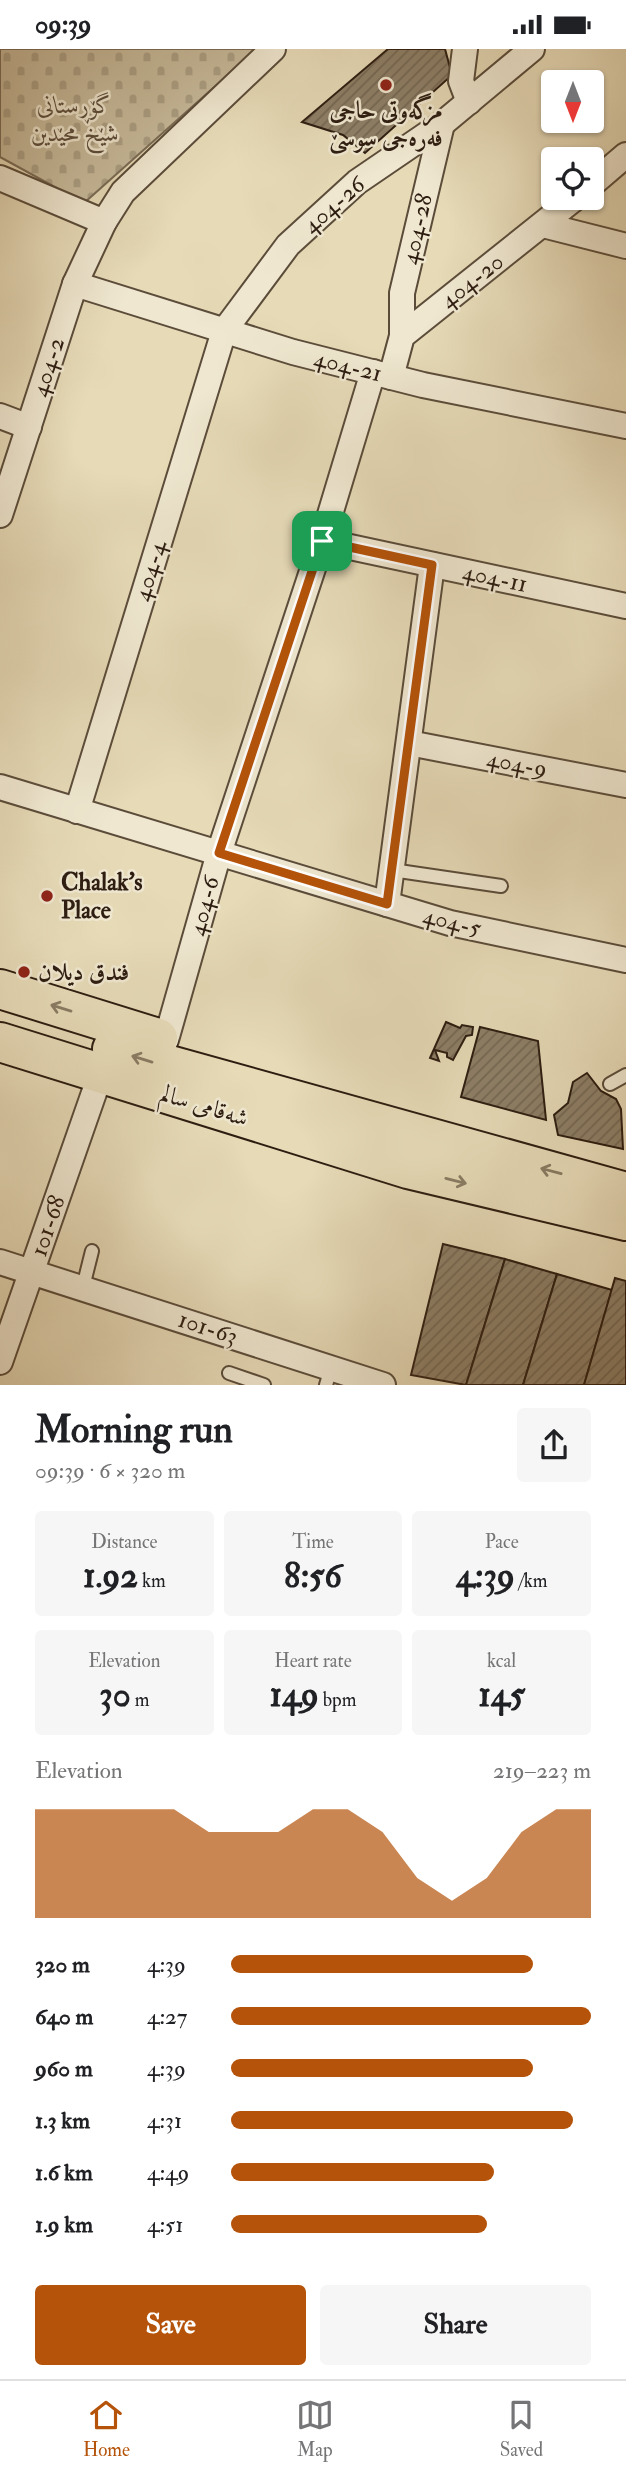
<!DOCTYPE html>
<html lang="en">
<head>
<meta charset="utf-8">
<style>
  body { margin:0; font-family:"IM FELL Double Pica",Amiri,serif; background:#f6f6f6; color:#202124; height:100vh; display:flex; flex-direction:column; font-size:26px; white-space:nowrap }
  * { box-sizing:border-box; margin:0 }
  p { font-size:23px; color:#757577 }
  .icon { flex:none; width:38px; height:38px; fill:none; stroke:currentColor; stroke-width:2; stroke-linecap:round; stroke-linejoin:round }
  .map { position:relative; height:1336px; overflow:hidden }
  .drawer { display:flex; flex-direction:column; background:#fff; flex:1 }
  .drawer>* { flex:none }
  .needle { width:46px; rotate:180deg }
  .buttons { position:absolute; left:541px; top:21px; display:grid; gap:14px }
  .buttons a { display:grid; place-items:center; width:63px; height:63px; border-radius:7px; background:#fff; box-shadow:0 2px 5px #0004; font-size:35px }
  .pin { position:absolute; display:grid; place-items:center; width:60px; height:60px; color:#fff; margin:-30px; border-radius:14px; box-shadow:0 4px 10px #0006 }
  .round { display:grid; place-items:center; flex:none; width:74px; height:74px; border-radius:7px; background:#f6f6f6 }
  .summary { display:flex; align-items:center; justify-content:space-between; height:119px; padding:0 35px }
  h1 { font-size:38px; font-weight:800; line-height:52px }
  .stats { display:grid; grid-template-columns:repeat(3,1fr); gap:10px; height:119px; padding:7px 35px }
  .stats div { display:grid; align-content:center; border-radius:7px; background:#f6f6f6; text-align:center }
  .stats b { font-size:35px; font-weight:800 }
  .stats small { font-size:19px; font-weight:400 }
  .stats p { font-size:19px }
  .chart { height:196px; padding:14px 35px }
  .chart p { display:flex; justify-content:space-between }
  .chart svg { width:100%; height:126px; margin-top:7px; fill:#b45309; opacity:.7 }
  .cta { display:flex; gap:14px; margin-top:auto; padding:14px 35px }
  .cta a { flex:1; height:80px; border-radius:7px; background:#b45309; color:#fff; font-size:28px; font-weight:800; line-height:80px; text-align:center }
  .cta a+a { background:#f6f6f6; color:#202124 }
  ul { padding:0 35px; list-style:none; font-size:23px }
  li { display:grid; grid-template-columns:112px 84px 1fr; align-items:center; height:52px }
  li i { height:18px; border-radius:9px; background:#b45309 }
  .status { display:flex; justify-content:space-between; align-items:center; height:49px; padding:0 35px; background:#fff; direction:ltr }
  .status svg { height:19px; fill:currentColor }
  .tabs { display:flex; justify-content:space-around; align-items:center; height:98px; border-top:2px solid #e0e0e0; background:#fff; font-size:19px; color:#757577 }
  .tabs a { display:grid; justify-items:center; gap:4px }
  .tabs .selected { color:#b45309 }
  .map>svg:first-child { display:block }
  .cemetery { fill:url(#cemetery-stones); stroke:#7a6c56; stroke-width:2 }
  .building { fill:url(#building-hatch); stroke:#2d1d11; stroke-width:2 }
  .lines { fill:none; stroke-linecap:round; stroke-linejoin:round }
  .lane-casing { stroke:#5b4c3a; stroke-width:16 }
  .street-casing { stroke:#5b4c3a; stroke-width:28 }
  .primary-casing { stroke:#2d1d11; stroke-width:42 }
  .lane { stroke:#efe7d0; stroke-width:12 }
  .street { stroke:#efe7d0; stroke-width:24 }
  .primary { stroke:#e6dab7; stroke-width:38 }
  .oneway { stroke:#8a7c64 }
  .route-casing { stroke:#fff; stroke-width:14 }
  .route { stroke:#b45309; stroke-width:9 }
  .poi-dot { fill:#8f2418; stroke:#efe7d0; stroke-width:2.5 }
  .labels { text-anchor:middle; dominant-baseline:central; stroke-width:5; stroke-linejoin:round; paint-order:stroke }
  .park-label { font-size:24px; font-style:italic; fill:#5b4c3a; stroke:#efe7d0 }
  .poi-label { font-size:24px; font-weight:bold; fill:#2d1d11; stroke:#efe7d0; text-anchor:start }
  .street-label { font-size:24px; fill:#2d1d11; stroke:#efe7d0 }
</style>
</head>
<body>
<div class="status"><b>09:39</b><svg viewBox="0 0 49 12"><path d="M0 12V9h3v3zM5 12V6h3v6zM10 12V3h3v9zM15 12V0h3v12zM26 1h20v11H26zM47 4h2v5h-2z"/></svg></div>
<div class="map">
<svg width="626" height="1336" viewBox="0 0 626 1336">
  <defs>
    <pattern id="cemetery-stones" width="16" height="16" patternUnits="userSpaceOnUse" patternTransform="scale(1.75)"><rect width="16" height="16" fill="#c7ba9b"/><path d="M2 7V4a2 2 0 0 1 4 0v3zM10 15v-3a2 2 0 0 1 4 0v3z" fill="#ab9f84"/></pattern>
    <pattern id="building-hatch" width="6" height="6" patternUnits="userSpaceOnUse" patternTransform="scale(1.75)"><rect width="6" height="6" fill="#8d7f67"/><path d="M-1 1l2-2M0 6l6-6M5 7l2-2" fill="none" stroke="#746753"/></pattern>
  </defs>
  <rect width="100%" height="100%" fill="#e6dab7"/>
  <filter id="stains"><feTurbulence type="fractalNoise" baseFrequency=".00286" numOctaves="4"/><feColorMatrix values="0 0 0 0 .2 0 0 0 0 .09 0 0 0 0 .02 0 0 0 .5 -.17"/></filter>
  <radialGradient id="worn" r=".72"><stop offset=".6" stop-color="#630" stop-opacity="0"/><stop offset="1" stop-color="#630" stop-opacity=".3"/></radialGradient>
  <!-- cemetery -->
  <path class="cemetery" d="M0,0H257L84,154L0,108Z"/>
  <!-- building -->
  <g class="building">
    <path d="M388,0H445L452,26L365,104L343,86L302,73Z"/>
    <path d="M446,973L460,979L462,976L473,978L472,986L466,987L453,1011L447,1008V1004L435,1001L439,1012L430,1009Z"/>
    <path d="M480,978L538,992L546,1071L461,1048Z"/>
    <path d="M587,1024L601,1042L616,1050L621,1060L623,1100L558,1086L554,1066L568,1054L573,1033Z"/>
    <path d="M443,1195L505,1210L466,1336L411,1326Z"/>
    <path d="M505,1210L557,1225L523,1336H466Z"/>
    <path d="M557,1225L612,1241L584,1336H523Z"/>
    <path d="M615,1229L626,1232V1336H584Z"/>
  </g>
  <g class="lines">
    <!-- lane casing -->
    <g class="lane-casing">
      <g id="lane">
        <path d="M392,821L501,837"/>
        <path d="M610,1035L626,1026"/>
        <path d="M83,1238L92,1202"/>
        <path d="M229,1324L264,1336"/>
        <path d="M326,1336L331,1319"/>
      </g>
    </g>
    <!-- street casing -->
    <g class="street-casing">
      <g id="street">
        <path d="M465,0L461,32L469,53"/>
        <path d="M0,129L104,173"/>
        <path d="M592,135L626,106"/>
        <path d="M543,176L626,197"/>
        <path d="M75,235L293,303L423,336L626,377"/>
        <path d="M402,287V244L442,75"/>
        <path d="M391,328L402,287L575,149"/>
        <path d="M0,367L29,378"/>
        <path d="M0,466L75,235L104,173L123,143L273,0"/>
        <path d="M322,492L626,557"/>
        <path d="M409,694L626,736"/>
        <path d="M0,738L450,874L626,911"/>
        <path d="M77,762L224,282L288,196L357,133L442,75L532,0"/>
        <path d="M387,855L432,516"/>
        <path d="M166,991L219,804L322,492L373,323"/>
        <path d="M0,1213L383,1336"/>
        <path d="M0,1313L95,1041"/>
      </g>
    </g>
    <!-- primary casing -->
    <g class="primary-casing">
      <g id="primary">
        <path d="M0,940L158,989"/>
        <path d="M0,993L408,1120L626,1172"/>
        <path d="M112,1000L626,1143"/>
      </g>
    </g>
    <!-- lane -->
    <use href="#lane" class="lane"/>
    <!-- street -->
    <use href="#street" class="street"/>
    <!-- primary -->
    <use href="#primary" class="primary"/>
  </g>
  <!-- one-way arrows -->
  <defs><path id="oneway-shaft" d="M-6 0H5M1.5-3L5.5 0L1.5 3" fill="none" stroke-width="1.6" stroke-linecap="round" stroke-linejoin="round" transform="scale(1.75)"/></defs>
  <g class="oneway">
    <use href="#oneway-shaft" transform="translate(61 959) rotate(-163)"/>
    <use href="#oneway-shaft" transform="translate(142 1010) rotate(-163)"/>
    <use href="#oneway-shaft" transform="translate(551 1122) rotate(-165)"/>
    <use href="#oneway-shaft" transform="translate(456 1132) rotate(14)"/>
  </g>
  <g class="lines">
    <!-- route casing -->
    <g class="route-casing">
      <path id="route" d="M322,492L432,516L387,855L219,804Z"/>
    </g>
    <!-- route -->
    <use href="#route" class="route"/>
  </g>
  <!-- markers -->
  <g class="poi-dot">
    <circle cx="386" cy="36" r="7"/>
    <circle cx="47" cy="847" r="7"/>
    <circle cx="24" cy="923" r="7"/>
  </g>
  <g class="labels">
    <!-- park labels -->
    <g class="park-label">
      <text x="75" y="56">گۆڕستانی<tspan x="75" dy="28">شێخ محێدین</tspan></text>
    </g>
    <!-- poi labels -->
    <g class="poi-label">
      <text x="386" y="61" text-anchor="middle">مزگەوتی حاجی<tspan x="386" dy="28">فەرەجی سوسێ</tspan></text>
      <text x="61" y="833">Chalak's<tspan x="61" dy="28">Place</tspan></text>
      <text x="38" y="923">فندق ديلان</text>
    </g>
    <!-- street labels -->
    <g class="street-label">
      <text transform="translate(334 156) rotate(-41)">404-26</text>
      <text transform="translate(417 180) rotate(-77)">404-28</text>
      <text transform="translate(472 232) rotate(-38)">404-20</text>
      <text transform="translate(348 317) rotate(14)">404-21</text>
      <text transform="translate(48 318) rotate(-72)">404-2</text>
      <text transform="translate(150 522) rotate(-73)">404-4</text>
      <text transform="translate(495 529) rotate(12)">404-11</text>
      <text transform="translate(517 715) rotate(11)">404-9</text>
      <text transform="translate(204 857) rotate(-75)">404-6</text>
      <text transform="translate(452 873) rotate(14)">404-5</text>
      <text transform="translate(204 1057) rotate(17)">شەقامی سالم</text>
      <text transform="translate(48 1177) rotate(-71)">101-68</text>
      <text transform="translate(208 1279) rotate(18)">101-63</text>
    </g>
  </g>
  <rect width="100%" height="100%" filter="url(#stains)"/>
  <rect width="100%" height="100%" fill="url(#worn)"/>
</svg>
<div class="buttons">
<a><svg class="needle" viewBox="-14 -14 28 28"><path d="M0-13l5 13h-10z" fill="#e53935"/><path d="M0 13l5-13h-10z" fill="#757577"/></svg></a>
<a><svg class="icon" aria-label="locate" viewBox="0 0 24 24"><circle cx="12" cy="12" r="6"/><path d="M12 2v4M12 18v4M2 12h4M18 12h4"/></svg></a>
</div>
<div class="pin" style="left:322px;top:492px;background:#1e9e55"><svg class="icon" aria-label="arrive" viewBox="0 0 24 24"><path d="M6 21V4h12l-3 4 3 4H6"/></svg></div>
</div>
<section class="drawer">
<div class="summary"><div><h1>Morning run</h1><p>09:39 · 6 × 320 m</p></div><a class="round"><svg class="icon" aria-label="share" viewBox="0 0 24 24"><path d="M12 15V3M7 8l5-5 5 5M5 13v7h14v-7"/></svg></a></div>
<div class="stats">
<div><p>Distance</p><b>1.92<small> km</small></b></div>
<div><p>Time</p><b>8:56</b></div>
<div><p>Pace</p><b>4:39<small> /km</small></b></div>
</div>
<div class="stats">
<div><p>Elevation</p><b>30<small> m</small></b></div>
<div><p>Heart rate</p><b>149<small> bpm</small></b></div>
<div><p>kcal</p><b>145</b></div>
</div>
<div class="chart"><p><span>Elevation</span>219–223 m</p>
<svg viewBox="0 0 160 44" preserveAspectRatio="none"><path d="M0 44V6L10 6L20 6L30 6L40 6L50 14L60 14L70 14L80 6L90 6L100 14L110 30L120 38L130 30L140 14L150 6L160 6V44z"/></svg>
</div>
<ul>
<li><b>320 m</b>4:39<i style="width:84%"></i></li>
<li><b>640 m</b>4:27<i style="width:100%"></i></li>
<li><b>960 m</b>4:39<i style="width:84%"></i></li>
<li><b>1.3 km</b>4:31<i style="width:95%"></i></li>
<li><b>1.6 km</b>4:49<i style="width:73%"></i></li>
<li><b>1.9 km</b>4:51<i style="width:71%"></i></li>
</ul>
<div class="cta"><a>Save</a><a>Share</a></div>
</section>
<nav class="tabs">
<a class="selected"><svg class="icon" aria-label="home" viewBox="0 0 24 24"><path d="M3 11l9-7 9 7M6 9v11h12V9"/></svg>Home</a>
<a><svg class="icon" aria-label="map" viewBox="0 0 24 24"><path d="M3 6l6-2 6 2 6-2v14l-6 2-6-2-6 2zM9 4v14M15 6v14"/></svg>Map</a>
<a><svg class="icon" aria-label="saved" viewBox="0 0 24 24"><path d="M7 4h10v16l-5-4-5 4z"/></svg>Saved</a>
</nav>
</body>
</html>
